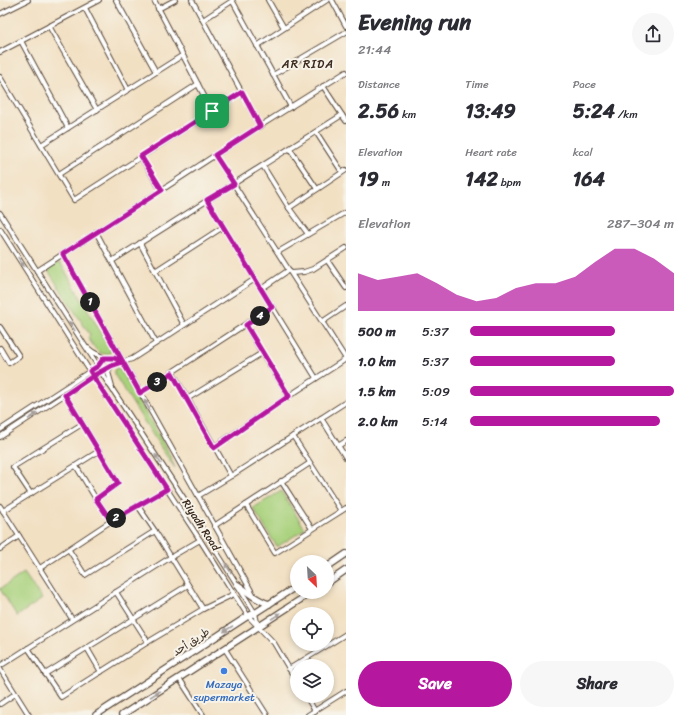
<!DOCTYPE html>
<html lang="en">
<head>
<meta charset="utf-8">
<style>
  body { margin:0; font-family:Sriracha,"Playpen Sans Arabic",sans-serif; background:#f7f7f7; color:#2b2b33; height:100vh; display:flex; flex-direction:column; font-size:15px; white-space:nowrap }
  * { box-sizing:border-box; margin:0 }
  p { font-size:13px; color:#7c7c81 }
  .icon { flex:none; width:22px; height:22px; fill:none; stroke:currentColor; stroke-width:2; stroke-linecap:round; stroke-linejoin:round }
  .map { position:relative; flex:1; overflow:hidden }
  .sheet { display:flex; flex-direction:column; background:#fff; width:340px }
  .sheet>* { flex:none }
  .needle { width:26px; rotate:155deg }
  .controls { position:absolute; left:290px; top:555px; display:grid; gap:8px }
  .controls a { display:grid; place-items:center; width:44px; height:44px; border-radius:50%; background:#fff; box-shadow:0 2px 6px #0003; font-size:20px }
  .pin { position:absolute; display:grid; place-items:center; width:34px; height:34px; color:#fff; margin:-17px; border-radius:8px; box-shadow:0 2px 6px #0006 }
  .km { position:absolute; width:20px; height:20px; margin:-10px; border-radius:50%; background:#222; color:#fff; font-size:11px; line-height:20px; text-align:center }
  .round { display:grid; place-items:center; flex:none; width:42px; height:42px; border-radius:21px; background:#f7f7f7 }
  .summary { display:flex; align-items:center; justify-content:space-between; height:68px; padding:0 12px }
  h1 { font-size:22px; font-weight:700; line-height:30px }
  .stats { display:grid; grid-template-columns:repeat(3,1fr); gap:6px; height:68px; padding:4px 12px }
  .stats div { display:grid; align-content:center }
  .stats b { font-size:20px; font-weight:700 }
  .stats small { font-size:11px; font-weight:400 }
  .stats p { font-size:11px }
  .chart { height:112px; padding:8px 12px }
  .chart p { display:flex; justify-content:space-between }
  .chart svg { width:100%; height:72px; margin-top:4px; fill:#b5179e; opacity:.7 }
  .cta { display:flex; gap:8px; margin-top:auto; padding:8px 12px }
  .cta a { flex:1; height:46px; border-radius:24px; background:#b5179e; color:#fff; font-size:16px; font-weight:700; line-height:46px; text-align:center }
  .cta a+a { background:#f7f7f7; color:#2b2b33 }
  ul { padding:0 12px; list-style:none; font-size:13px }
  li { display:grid; grid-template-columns:64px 48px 1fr; align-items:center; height:30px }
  li i { height:10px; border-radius:5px; background:#b5179e }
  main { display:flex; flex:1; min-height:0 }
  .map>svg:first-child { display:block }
  .green { fill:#a8d17c; stroke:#727e4d }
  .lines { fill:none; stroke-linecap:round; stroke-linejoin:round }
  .minor-casing { stroke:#564537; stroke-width:6 }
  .major-casing { stroke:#564537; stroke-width:8 }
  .minor { stroke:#fff; stroke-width:4 }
  .major { stroke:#fff; stroke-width:5.5 }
  .oneway { fill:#a79f9a }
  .route-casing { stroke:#fff; stroke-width:8 }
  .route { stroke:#b5179e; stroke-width:5 }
  .shop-dot { fill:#3f7fe0; stroke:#f7f3e8; stroke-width:1.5 }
  .labels { text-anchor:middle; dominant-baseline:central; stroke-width:4; stroke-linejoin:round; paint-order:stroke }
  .street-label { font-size:11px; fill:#3b2a1e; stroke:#f7f3e8 }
  .shop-label { font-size:11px; fill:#366cbe; stroke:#f7f3e8 }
  .neighbourhood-label { font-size:12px; letter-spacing:1px; fill:#3b2a1e; stroke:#f7f3e8 }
</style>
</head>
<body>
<main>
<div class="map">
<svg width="346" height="715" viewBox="0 0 346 715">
  <rect width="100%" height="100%" fill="#f7f3e8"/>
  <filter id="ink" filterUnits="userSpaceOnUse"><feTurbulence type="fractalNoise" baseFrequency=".025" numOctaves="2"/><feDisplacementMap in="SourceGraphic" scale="8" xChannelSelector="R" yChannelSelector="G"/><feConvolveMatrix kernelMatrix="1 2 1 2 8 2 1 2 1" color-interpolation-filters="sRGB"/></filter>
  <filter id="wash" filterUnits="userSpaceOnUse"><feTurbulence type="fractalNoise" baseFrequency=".012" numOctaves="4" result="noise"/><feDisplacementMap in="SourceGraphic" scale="16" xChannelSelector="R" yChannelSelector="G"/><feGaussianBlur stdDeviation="0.9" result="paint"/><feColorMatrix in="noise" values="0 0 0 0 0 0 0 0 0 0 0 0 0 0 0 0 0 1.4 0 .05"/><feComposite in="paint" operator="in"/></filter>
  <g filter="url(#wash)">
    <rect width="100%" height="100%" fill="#f2e0c3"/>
    <!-- green -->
    <g class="green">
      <path d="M59,263L61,264L109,346L111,350V352C99,359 94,346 88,338L90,335L49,272V268L56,264Z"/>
      <path d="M116,368L120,369L167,449L175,468L163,451L114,374V370Z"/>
      <path d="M281,491L305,529L277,547L253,508Z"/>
      <path d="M24,573L42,599L17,616L0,589Z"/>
    </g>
  </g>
  <g filter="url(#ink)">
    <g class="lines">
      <!-- minor casing -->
      <g class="minor-casing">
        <g id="minor">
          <path d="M116,0L156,72"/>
          <path d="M154,0L212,111"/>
          <path d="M192,0L260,126"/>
          <path d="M232,0L291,107"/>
          <path d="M268,0L284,28"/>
          <path d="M332,0L346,26"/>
          <path d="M85,8L128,90"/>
          <path d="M158,9L175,0"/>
          <path d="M0,14L28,0"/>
          <path d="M203,20L232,1"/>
          <path d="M49,26L97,110"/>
          <path d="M21,41L68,128"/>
          <path d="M257,46L327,0"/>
          <path d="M0,52L99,0"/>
          <path d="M273,75L346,32"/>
          <path d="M0,77L74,200L242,92"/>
          <path d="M323,86L342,115"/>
          <path d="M316,132L342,172"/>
          <path d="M41,145L183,55"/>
          <path d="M290,149L317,189"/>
          <path d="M215,155L346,359"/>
          <path d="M141,157L161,190"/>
          <path d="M263,166L289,208L308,234"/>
          <path d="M59,174L198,84"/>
          <path d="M207,200L255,279L316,378"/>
          <path d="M289,208L346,170"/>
          <path d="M0,213L98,366L101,372L187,503L204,532L255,613L258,627"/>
          <path d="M0,229L93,376L200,540L248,616L274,643L297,682"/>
          <path d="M96,232L156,343"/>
          <path d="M140,243L184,325"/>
          <path d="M278,252L346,212"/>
          <path d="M63,254L253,594"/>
          <path d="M327,260L346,288"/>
          <path d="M112,261L342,115L346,121"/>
          <path d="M37,271L260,126L346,72"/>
          <path d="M155,271L223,227"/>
          <path d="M292,273L304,272L313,269L346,248"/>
          <path d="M261,289L289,270"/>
          <path d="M322,322L346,306"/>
          <path d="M246,325L262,353L289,396"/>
          <path d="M0,327L19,356L9,363L0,348"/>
          <path d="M88,348L93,352L104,358"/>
          <path d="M111,366L108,372L112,386"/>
          <path d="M173,373L231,476"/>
          <path d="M140,393L272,307"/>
          <path d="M187,399L262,353"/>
          <path d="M321,418L346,458"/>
          <path d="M0,430L98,366L104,358H114L123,362"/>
          <path d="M293,436L341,511"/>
          <path d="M0,437L93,376L111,366L132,359L255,279"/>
          <path d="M338,446L346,441"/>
          <path d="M214,447L289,396L346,359"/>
          <path d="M76,466L96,499L111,521"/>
          <path d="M281,481L312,529"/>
          <path d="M31,494L13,467L82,424"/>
          <path d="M198,496L231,476L346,402"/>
          <path d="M96,499L118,483L99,451"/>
          <path d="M246,505L275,553L346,508"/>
          <path d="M0,506L72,619"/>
          <path d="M3,511L99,451L65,395"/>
          <path d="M214,526L310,463"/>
          <path d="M0,549L19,536"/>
          <path d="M69,550L85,575L155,531L138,506"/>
          <path d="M40,568L111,521L167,489"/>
          <path d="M116,592L148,642"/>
          <path d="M203,609L234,594"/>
          <path d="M28,648L61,697L148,642L203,609L155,531"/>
          <path d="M87,648L101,672"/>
          <path d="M225,649L267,715"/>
          <path d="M0,666L171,557L200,540"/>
          <path d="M0,669L29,715"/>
          <path d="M289,669L346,634"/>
          <path d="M45,674L188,585"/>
          <path d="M179,678L203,715"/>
          <path d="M306,696L315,711"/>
          <path d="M0,704L15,694"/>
          <path d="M308,715L346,691"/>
        </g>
      </g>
      <!-- major casing -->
      <g class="major-casing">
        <g id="major">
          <path d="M327,567L346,554"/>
          <path d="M327,583L346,570"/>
          <path d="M238,585C248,592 257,601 269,604"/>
          <path d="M96,715L248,616L255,613L297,586"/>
          <path d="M122,715L312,592"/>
        </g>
      </g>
      <!-- minor -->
      <use href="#minor" class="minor"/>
      <!-- major -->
      <use href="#major" class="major"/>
    </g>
    <!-- one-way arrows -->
    <defs><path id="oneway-solid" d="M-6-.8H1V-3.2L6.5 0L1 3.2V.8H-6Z"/></defs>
    <g class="oneway">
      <use href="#oneway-solid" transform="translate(21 262) rotate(58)"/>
      <use href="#oneway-solid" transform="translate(72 326) rotate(-122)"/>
      <use href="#oneway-solid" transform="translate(147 405) rotate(-119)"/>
      <use href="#oneway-solid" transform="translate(33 416) rotate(-33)"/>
      <use href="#oneway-solid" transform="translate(158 459) rotate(-123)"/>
      <use href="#oneway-solid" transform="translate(228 568) rotate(-122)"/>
      <use href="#oneway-solid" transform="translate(276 616) rotate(-33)"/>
      <use href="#oneway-solid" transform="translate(228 629) rotate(147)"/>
      <use href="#oneway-solid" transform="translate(155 694) rotate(-33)"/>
    </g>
  </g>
  <g class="lines" filter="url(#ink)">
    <!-- route casing -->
    <g class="route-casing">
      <path id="route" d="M212,111L141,156L162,190L63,254L123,362L111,366L93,376L167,489L111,521L96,499L118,483L65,395L93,376L90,371L98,366L104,358H114L123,362L140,393L172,373L214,448L289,396L246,325L272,307L207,200L234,184L215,155L260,126L242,92L212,111"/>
    </g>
    <!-- route -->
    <use href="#route" class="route"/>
  </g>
  <!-- markers -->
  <circle class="shop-dot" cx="224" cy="671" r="4"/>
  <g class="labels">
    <!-- street labels -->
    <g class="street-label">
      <text transform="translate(201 525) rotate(57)">Riyadh Road</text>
      <text transform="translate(191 642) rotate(-33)">طريق أحد</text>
    </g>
    <!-- shop labels -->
    <g class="shop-label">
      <text x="224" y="684">Mazaya<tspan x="224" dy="13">supermarket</tspan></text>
    </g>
    <!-- neighbourhood labels -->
    <g class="neighbourhood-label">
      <text x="308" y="64">AR RIDA</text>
    </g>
  </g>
</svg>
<div class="controls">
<a><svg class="needle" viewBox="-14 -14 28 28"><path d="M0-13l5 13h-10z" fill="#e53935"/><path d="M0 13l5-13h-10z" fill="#7c7c81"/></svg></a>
<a><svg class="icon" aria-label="locate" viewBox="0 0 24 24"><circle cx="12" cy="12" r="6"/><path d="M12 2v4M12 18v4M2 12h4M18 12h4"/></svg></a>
<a><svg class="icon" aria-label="layers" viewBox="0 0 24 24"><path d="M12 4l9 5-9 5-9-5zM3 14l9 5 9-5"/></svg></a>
</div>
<div class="pin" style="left:212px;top:111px;background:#1e9e55"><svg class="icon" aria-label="arrive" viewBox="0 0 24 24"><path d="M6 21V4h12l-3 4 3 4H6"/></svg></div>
<b class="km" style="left:90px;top:302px">1</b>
<b class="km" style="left:116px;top:518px">2</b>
<b class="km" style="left:157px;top:382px">3</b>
<b class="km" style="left:260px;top:316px">4</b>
</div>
<section class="sheet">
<div class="summary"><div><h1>Evening run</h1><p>21:44</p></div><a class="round"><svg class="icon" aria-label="share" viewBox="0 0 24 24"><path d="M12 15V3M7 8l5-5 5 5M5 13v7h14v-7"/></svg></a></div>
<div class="stats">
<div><p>Distance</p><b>2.56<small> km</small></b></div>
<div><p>Time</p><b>13:49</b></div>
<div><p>Pace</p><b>5:24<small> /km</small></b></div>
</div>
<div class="stats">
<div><p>Elevation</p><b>19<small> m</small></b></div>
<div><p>Heart rate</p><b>142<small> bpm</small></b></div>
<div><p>kcal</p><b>164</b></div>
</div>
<div class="chart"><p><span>Elevation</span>287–304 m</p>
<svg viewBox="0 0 160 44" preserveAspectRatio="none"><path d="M0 44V21L10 25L20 23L30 21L40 27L50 34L60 38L70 36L80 30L90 27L100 27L110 23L120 14L130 6L140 6L150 12L160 21V44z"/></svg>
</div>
<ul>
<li><b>500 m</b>5:37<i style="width:71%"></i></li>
<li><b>1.0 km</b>5:37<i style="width:71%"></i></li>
<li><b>1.5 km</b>5:09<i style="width:100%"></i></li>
<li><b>2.0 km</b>5:14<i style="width:93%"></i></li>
</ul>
<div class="cta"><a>Save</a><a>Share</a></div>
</section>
</main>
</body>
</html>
